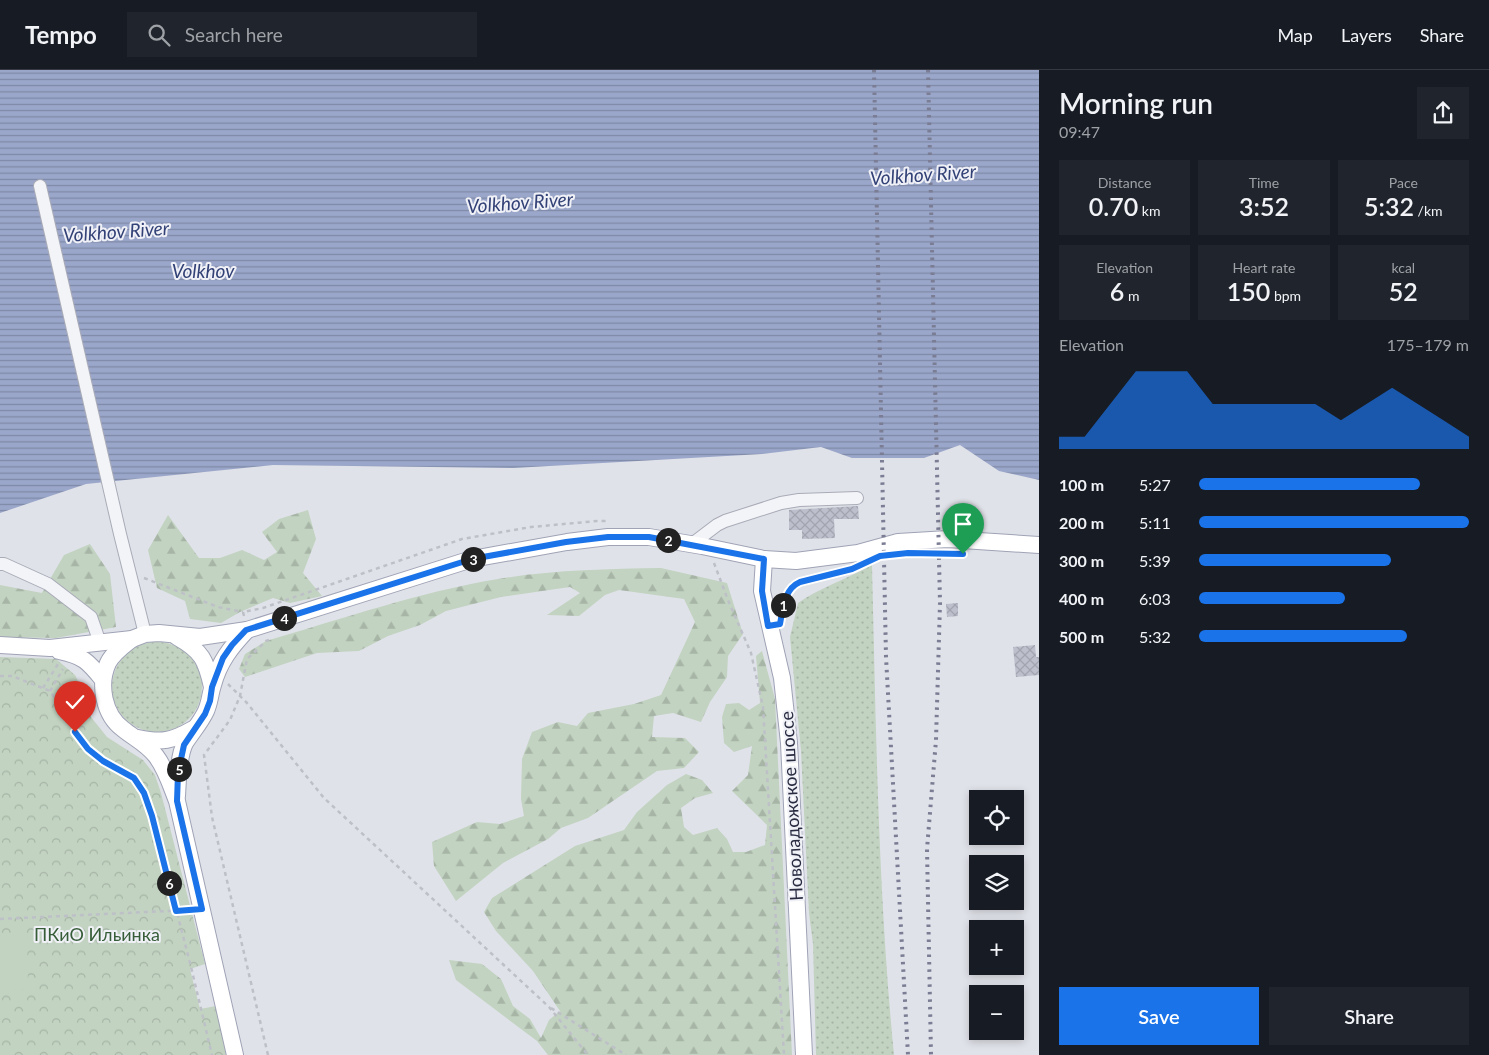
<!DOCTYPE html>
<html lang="en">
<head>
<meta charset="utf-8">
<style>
  body { margin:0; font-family:Lato,sans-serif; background:#20242c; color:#f1f3f6; height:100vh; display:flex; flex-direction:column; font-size:19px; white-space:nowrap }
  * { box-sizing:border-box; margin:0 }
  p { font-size:16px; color:#9ea1a6 }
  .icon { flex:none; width:28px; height:28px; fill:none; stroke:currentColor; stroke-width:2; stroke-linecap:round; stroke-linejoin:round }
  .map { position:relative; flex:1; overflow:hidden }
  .panel { display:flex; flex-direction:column; background:#171b24; width:450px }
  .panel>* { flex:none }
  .buttons { position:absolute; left:969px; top:720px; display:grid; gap:10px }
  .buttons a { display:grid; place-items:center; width:55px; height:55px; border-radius:0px; background:#171b24; box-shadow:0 2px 8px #0003; font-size:25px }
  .pin { position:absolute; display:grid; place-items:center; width:42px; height:42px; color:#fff; margin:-51px -21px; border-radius:50% 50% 50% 0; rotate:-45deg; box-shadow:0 0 5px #0007 }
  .pin .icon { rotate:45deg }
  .km { position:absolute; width:25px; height:25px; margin:-12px; border-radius:50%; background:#222; color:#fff; font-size:14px; line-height:25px; text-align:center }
  .round { display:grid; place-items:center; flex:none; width:52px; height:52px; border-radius:0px; background:#20242c }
  .head { display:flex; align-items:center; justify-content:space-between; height:85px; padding:0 20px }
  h1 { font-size:28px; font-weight:600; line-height:38px }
  .metrics { display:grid; grid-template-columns:repeat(3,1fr); gap:8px; height:85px; padding:5px 20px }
  .metrics div { display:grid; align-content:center; border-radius:0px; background:#20242c; text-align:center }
  .metrics b { font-size:25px; font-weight:600 }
  .metrics small { font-size:14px; font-weight:400 }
  .metrics p { font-size:14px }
  .chart { height:140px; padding:10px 20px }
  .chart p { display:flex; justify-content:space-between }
  .chart svg { width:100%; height:90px; margin-top:5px; fill:#1a73e8; opacity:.7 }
  .cta { display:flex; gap:10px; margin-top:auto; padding:10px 20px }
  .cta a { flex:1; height:58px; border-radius:0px; background:#1a73e8; color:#fff; font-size:20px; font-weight:600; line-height:58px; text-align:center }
  .cta a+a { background:#20242c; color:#f1f3f6 }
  ul { padding:0 20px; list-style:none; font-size:16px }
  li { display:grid; grid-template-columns:80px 60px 1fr; align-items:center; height:38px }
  li i { height:12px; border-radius:6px; background:#1a73e8 }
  header { display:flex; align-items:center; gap:30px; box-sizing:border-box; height:70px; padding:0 25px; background:#171b24; border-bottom:1px solid #363941 }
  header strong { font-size:24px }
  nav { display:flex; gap:28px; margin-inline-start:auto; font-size:18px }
  .search { width:350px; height:45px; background:#20242c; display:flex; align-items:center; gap:12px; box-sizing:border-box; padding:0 18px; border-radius:0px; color:#9ea1a6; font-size:19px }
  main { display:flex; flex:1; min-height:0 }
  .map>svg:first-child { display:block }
  .grass { fill:url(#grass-dots) }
  .forest { fill:url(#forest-firs) }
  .park { fill:url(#park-crowns) }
  .pitch { fill:#c2d3c1 }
  .water { fill:url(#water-rules) }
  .building { fill:url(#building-cross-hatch) }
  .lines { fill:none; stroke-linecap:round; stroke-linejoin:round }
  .minor-casing { stroke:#a9abb7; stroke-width:14 }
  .major-casing { stroke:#9fa3b5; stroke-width:18 }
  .path { stroke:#bec0c8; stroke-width:2.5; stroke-dasharray:4 4; stroke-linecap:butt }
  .minor { stroke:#f3f4f8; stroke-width:12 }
  .major { stroke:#fff; stroke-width:16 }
  .rail { stroke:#7a7d93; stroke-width:4; stroke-dasharray:2.5 5; stroke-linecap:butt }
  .route-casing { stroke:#fff; stroke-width:10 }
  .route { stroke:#1a73e8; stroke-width:6 }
  .labels { text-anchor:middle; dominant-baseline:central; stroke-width:4; stroke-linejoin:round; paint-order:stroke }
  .street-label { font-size:18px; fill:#292c41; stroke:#f0f1f7 }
  .park-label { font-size:18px; fill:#365d37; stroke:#f0f1f7 }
  .water-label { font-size:19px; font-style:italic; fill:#324176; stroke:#f0f1f7 }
</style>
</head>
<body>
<header>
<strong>Tempo</strong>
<div class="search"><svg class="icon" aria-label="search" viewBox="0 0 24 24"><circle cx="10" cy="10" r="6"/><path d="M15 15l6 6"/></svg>Search here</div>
<nav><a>Map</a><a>Layers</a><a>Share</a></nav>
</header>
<main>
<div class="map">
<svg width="1039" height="985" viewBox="0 0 1039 985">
  <defs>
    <pattern id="grass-dots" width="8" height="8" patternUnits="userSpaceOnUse" patternTransform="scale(1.25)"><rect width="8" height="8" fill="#c2d3c1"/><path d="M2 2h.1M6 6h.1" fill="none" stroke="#a7b5a7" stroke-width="1.8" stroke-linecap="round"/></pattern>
    <pattern id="forest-firs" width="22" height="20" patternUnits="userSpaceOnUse" patternTransform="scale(1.25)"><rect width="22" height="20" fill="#c2d3c1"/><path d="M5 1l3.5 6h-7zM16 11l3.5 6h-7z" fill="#a7b5a7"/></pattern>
    <pattern id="park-crowns" width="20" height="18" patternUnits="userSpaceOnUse" patternTransform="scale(1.25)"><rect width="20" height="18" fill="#c2d3c1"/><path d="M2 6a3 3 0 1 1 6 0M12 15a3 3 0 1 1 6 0" fill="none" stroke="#a7b5a7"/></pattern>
    <pattern id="water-rules" width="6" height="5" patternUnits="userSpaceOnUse" patternTransform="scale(1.25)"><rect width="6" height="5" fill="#9ba7ca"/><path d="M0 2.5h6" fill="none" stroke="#7e88a6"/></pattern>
    <pattern id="building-cross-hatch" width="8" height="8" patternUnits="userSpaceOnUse" patternTransform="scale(1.25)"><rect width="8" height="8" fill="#bdc0cc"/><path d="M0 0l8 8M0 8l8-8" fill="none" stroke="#a2a5b0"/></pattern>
  </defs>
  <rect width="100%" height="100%" fill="#e0e2e9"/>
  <!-- grass -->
  <g class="grass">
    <path d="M872,495C876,659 878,822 894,985H816L813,874L809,843L801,681L790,567L798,533C821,517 847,509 872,495Z"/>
    <circle cx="157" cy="617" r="45"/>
  </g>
  <!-- forest -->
  <g class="forest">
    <path d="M308,440L316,469L303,503L322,526L290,533L273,528L240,542L221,553L190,549L185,531L157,518L148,480L168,445L199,488H220L242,480L264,490L277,482L262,462L279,449Z"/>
    <path d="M90,474L110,504L116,557L56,568L0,567V515L42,523L64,485Z"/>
    <path d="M661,498L727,513L743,564L728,586L727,607L710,632L701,652L673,643L654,646L652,667L685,668L699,682L684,698L657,701L588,748L561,758L548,769L503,793L456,831L434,796L432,772L477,752L500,754L524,746L521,729L522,689L532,662L558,652L577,656L588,643L634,634L661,625L695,552L684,529L619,520L605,525L579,546L547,545L580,523L570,517L501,527L446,541L420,555L388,566L359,581L317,583L245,607L239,599L245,584L266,571C342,549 419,522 498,509C551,500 606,499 661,498Z"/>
    <path d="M762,581L775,629L792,985H548L537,971L456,910L449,890L482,894L501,909L513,936L530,949L541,968L549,950L560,941L533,901L496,861L484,842L492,828L575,776L624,760L637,742L667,715L686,704L702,710L713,723L695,728L681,738L684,757L693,765L717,758L727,769L733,782H746L765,775L767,755L732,721L748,705L752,676L734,682L724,673L722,647L726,634L739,633L749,640L760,633L756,586Z"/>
  </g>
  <!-- park -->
  <path class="park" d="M0,587L56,589L75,605L85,625L91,647L107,667L143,690L155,705L161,723L205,894L190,899L200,939L216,936L226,985H0Z"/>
  <!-- pitch -->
  <path class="pitch" d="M27,865L28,919L0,920V866Z"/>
  <!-- water -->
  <path class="water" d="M0,0H1039V410L999,401L960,375L924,388H852L821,377L762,384L514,398L273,395L86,414L0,443Z"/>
  <!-- building -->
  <g class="building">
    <path d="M858,436L859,449H834L835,468L802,469V460H789V440Z"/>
    <path d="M958,533V546L947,547L946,534Z"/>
    <path d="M1035,575L1036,587H1039V605L1016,607L1013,577Z"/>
  </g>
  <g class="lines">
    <!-- minor casing -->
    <g class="minor-casing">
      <g id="minor">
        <path d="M40,116L120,464L145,564"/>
        <path d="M692,474L717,455L725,451L781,433L799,430L857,428"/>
        <path d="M0,494H4L48,514L91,547L100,573"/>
      </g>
    </g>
    <!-- major casing -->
    <g class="major-casing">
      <g id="major">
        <path d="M764,489L762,521L782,608L789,673L804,985"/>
        <path d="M177,567C202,581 206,590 212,617"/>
        <path d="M132,569C123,576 113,583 108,593C98,615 104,645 123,659C134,668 147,674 156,686C166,699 171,716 177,731L235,985"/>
        <path d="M0,575L50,578L132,569L145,564L159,563L200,567L247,560L472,489L567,472L608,467H649L702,476L764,489L796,491L858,483L898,472L948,469L1039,475"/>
        <path d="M59,581C83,586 88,591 103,610"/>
        <path d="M138,668C162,673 172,671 193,659"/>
        <path d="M177,726C178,711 178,687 185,673C192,662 201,652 206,641C210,632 210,624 213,615C219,592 231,577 247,560"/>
      </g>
    </g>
    <!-- path -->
    <g class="path">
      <path d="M714,493L728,530L751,583L763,637L784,985"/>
      <path d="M144,508L218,537L243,542"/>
      <path d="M782,542L784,530L793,515L815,507L843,501"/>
      <path d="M244,546L243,542L263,538L462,469L531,457L597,451H608"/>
      <path d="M0,606H12L50,621L88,679L103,691L134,708L144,723L152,746L191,897L212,985"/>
      <path d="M228,614L247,633L324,728L549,937L588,985"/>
      <path d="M43,618L58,594"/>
      <path d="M50,621L63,599"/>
      <path d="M0,849L188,840"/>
      <path d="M551,938L626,985"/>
      <path d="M268,985L212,747L204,685L230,650L240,626L247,589L266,571L269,570"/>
    </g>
    <!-- minor -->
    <use href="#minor" class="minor"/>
    <!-- major -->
    <use href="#major" class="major"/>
    <!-- rail -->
    <g class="rail">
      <path d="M874,0L886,587L908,985"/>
      <path d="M928,0L940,533L936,670L927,779L931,985"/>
    </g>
  </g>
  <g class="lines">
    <!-- route casing -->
    <g class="route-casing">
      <path id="route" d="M75,662L88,679L103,691L134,708L144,723L152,746L176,841L202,839L177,731L178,703L184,675L205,644L210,631L212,617L223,588L232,575L246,560L472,489L566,472L608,467H649L764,489L762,521L768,556L780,554C783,538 784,519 800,512L852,499L880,486L908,483L963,484"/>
    </g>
    <!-- route -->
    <use href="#route" class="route"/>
  </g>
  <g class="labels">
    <!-- street labels -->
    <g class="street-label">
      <text transform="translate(791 736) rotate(-93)">Новоладожское шоссе</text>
    </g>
    <!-- park labels -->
    <g class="park-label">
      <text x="97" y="864">ПКиО Ильинка</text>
    </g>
    <!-- water labels -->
    <g class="water-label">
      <text transform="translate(923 104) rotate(-4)">Volkhov River</text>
      <text transform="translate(520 132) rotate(-4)">Volkhov River</text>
      <text transform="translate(116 161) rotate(-4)">Volkhov River</text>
      <text x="203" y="200">Volkhov</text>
    </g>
  </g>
</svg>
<div class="buttons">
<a><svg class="icon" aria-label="locate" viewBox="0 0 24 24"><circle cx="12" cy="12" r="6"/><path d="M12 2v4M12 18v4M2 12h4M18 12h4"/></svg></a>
<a><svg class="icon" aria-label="layers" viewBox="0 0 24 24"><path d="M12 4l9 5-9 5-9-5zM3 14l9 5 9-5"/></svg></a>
<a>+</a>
<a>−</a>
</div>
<div class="pin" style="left:963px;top:484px;background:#1e9e55"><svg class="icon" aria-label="arrive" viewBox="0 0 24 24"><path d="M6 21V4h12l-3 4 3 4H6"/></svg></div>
<div class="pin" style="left:75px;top:662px;background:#d93025"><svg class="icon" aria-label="check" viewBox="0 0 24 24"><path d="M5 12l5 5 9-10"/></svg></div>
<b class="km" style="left:783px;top:535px">1</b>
<b class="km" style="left:668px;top:470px">2</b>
<b class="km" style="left:473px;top:489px">3</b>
<b class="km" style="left:284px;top:548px">4</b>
<b class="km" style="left:179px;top:699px">5</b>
<b class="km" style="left:169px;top:813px">6</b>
</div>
<section class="panel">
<div class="head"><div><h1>Morning run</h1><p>09:47</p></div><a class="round"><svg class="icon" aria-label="share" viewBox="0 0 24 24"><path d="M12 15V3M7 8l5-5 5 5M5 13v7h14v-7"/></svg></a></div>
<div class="metrics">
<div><p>Distance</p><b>0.70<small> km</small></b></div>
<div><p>Time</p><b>3:52</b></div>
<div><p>Pace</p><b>5:32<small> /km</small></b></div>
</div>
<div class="metrics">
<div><p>Elevation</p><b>6<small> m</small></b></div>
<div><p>Heart rate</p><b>150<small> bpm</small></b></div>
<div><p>kcal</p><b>52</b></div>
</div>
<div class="chart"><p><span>Elevation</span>175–179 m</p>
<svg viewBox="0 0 160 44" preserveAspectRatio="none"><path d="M0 44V38L10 38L20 22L30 6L40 6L50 6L60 22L70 22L80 22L90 22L100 22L110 30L120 22L130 14L140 22L150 30L160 38V44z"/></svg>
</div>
<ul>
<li><b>100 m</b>5:27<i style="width:82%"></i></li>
<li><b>200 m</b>5:11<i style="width:100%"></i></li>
<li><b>300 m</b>5:39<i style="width:71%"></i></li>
<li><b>400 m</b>6:03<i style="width:54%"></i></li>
<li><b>500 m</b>5:32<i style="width:77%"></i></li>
</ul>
<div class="cta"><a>Save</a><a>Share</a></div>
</section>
</main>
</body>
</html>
